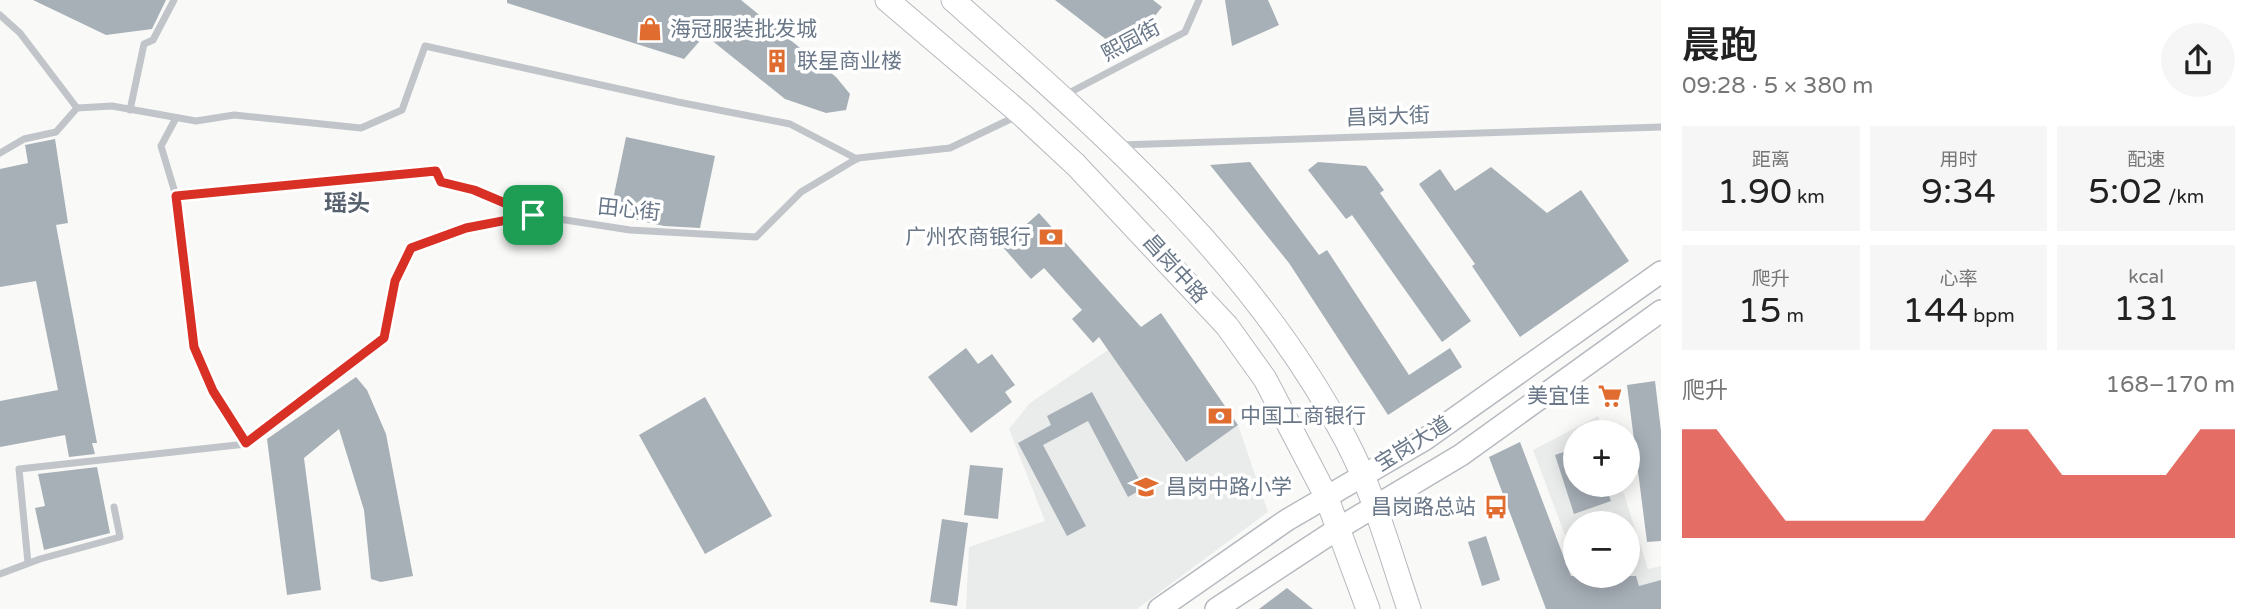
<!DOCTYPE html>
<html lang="zh">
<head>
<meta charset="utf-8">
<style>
  body { margin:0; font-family:"Varela Round","Noto Sans SC",sans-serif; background:#f6f6f6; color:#222; height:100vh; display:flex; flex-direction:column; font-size:26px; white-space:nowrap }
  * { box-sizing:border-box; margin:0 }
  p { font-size:23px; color:#767676 }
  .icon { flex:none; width:38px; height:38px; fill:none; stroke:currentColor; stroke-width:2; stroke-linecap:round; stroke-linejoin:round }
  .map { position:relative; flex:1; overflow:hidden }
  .panel { display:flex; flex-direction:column; background:#fff; width:595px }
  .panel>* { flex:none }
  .controls { position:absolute; left:1563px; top:420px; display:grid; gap:14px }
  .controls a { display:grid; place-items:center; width:77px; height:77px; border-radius:50%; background:#fff; box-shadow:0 4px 18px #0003; font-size:35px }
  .pin { position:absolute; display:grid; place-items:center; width:60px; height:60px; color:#fff; margin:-30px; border-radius:14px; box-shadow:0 4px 10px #0006 }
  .round { display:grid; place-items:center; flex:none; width:74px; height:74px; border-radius:37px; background:#f6f6f6 }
  .headline { display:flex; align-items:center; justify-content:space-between; height:119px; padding:0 21px }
  h1 { font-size:38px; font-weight:600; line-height:52px }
  .stats { display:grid; grid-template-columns:repeat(3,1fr); gap:10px; height:119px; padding:7px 21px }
  .stats div { display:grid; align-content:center; border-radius:0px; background:#f6f6f6; text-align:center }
  .stats b { font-size:35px; font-weight:600 }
  .stats small { font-size:19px; font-weight:400 }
  .stats p { font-size:19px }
  .chart { height:196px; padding:14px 21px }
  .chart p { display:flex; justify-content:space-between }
  .chart svg { width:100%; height:126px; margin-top:7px; fill:#d93025; opacity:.7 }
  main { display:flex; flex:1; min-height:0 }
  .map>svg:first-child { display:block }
  .built { fill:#eaeceb }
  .building { fill:#a7afb7 }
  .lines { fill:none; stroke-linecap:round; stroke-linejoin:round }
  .secondary-casing { stroke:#b6bac0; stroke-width:24 }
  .primary-casing { stroke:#b5b9be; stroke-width:25 }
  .service { stroke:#c1c5ca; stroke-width:7 }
  .secondary { stroke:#fff; stroke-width:21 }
  .primary { stroke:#fff; stroke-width:23 }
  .route-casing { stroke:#fff; stroke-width:14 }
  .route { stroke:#d93025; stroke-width:9 }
  .labels { text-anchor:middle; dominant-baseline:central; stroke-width:7; stroke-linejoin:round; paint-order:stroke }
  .poi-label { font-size:21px; fill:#697788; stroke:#fff; text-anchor:start }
  .street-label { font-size:21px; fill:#697788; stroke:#fff }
  .neighbourhood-label { font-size:23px; font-weight:bold; fill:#57616d; stroke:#fff }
</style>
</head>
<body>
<main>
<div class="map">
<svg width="1661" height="609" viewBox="0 0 1661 609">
  <rect width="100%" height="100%" fill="#f9faf7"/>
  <!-- built -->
  <g class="built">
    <path d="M1108,350L1185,462L1238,425L1268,512L1137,609H966L969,547L1045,521L1009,429L1030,403Z"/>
    <path d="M1598,416L1604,432H1575V485H1621L1648,569L1661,566V609H1593L1580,576H1628V523H1575V562L1533,450Z"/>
  </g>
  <!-- building -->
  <g class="building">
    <path d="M33,0H166L152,29L106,35Z"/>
    <path d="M507,0H741L836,77L850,94L846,110L826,113L785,99L705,35L684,59L507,3Z"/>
    <path d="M1055,0H1153L1162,7L1125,54Z"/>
    <path d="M1225,0H1268L1279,25L1232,46Z"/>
    <path d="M626,137L715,156L700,228L664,226L610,214Z"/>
    <path d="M55,139L68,223L56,225L97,443H92L95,454L69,457L65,435L0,447V401L58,390L36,281L0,287V169L28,163L25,145Z"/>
    <path d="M1250,162L1319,255L1327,250L1409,375L1450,348L1462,367L1388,415L1289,263L1210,165Z"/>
    <path d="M1318,162L1366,166L1384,190L1380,193L1471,321L1442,342L1352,215L1346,219L1308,170Z"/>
    <path d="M1491,167L1547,213L1581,190L1629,261L1520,337L1472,266L1475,264L1419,184L1440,169L1455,191Z"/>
    <path d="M1039,213L1141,327L1161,313L1238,425L1186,462L1099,337L1093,343L1072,319L1082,310L1044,268L1031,279L1002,246Z"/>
    <path d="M966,348L978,364L992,354L1015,385L1005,392L1012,402L971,433L928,377Z"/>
    <path d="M356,377L367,390L386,434L413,576L381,582L371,579L364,510L339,429L304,458L321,590L287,595L267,439Z"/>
    <path d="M1655,381L1661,431V541L1647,542L1627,385Z"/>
    <path d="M1092,392L1144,488L1128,497L1088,421L1043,445L1086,526L1067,536L1018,443L1051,425L1047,416Z"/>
    <path d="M705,397L772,516L705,554L639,435Z"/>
    <path d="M1520,442L1571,576H1636L1639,586L1661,580V609H1546L1489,457Z"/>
    <path d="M1575,448V485H1605L1611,501L1574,514L1555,455Z"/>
    <path d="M970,465L1003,468L998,519L964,515Z"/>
    <path d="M97,467L110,533L44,550L35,508L45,506L38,474Z"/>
    <path d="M942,519L968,523L957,606L930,602Z"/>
    <path d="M1486,536L1500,580L1482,586L1468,542Z"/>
    <path d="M1287,588L1313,609H1259Z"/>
  </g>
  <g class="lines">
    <!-- secondary casing -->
    <g class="secondary-casing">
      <g id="secondary">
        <path d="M1159,609L1287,520L1424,440L1661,272"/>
        <path d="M1216,609L1339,528L1461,455L1661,311"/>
      </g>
    </g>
    <!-- primary casing -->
    <g class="primary-casing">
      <g id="primary">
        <path d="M887,0L1021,114L1076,165L1227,326L1265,379L1326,496L1368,609"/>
        <path d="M953,0C1101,131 1253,262 1346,440C1374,493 1390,553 1409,609"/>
      </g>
    </g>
    <!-- service -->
    <g class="service">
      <path d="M0,15L20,33L77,108"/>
      <path d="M1065,95L1185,32L1199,0"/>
      <path d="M130,110L144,44L153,40L174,0"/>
      <path d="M176,118L161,146L176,196L194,347L213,391L246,444"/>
      <path d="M1120,145L1661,127"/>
      <path d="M0,153L24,139L56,132L77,108L112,106L196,121L234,115L361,128L402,110L425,46L678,102L790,124L857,159"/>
      <path d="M176,196L436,171L441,182L474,190L532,215"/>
      <path d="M28,563L19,469L246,444L384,338L395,281L411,248L465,228L533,215L630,230L756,237L801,192L858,158L950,148L1017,116"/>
      <path d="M0,574L40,559L120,537L114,507"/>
    </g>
    <!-- secondary -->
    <use href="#secondary" class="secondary"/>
    <!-- primary -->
    <use href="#primary" class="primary"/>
  </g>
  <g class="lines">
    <!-- route casing -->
    <g class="route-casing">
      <path id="route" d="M436,171L441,182L474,190L533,215L466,228L411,248L395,281L384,338L246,443L213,391L194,347L176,196Z"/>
    </g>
    <!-- route -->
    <use href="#route" class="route"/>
  </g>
  <!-- icons -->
  <defs>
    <g id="shop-bare" transform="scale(1.89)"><path d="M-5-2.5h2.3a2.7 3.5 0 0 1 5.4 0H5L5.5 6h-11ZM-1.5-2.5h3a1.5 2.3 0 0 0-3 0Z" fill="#e16c30" stroke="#fff" stroke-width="2.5" paint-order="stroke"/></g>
    <g id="building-bare" transform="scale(1.89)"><path d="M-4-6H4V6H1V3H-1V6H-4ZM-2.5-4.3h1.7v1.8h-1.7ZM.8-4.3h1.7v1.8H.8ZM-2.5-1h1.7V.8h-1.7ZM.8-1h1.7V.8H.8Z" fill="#e16c30" stroke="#fff" stroke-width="2.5" paint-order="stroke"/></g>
    <g id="bank-bare" transform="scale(1.89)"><path d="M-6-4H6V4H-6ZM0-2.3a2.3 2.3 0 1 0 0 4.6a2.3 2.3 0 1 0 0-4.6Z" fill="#e16c30" stroke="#fff" stroke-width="2.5" paint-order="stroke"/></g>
    <g id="supermarket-bare" transform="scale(1.89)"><path d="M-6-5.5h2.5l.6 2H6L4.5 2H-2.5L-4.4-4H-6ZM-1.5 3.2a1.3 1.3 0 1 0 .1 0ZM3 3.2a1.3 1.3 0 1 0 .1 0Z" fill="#e16c30" stroke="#fff" stroke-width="2.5" paint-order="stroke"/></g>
    <g id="school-bare" transform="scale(1.89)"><path d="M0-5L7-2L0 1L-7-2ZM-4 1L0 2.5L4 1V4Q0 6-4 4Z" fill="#e16c30" stroke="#fff" stroke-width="2.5" paint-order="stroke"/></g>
    <g id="bus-bare" transform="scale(1.89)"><path d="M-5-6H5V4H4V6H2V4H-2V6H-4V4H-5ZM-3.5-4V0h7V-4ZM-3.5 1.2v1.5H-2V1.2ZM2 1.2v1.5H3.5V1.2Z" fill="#e16c30" stroke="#fff" stroke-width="2.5" paint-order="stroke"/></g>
  </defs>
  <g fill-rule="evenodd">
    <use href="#shop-bare" x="650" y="29"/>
    <use href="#building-bare" x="777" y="61"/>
    <use href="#bank-bare" x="1051" y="237"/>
    <use href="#supermarket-bare" x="1610" y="396"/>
    <use href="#bank-bare" x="1220" y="416"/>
    <use href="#school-bare" x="1146" y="487"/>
    <use href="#bus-bare" x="1496" y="507"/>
  </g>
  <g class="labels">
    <!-- poi labels -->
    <g class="poi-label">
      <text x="670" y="29">海冠服装批发城</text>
      <text x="797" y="61">联星商业楼</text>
      <text x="1031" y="237" text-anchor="end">广州农商银行</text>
      <text x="1590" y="396" text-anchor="end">美宜佳</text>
      <text x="1240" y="416">中国工商银行</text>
      <text x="1166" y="487">昌岗中路小学</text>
      <text x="1476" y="507" text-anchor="end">昌岗路总站</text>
    </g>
    <!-- street labels -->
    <g class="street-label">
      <text transform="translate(1131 41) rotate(-28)">熙园街</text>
      <text transform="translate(1388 117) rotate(-2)">昌岗大街</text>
      <text transform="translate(629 210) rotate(6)">田心街</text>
      <text transform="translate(1175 269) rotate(48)">昌岗中路</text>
      <text transform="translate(1413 444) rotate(-32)">宝岗大道</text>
    </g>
    <!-- neighbourhood labels -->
    <g class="neighbourhood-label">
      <text x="347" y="204">瑶头</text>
    </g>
  </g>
</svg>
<div class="controls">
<a>+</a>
<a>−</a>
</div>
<div class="pin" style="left:533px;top:215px;background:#1e9e55"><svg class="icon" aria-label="arrive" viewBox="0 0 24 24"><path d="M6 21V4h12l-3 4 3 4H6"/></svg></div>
</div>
<section class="panel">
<div class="headline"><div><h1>晨跑</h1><p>09:28 · 5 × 380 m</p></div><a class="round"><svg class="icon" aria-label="share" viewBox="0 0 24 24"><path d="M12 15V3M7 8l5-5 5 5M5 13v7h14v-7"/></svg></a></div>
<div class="stats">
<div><p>距离</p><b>1.90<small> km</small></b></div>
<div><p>用时</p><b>9:34</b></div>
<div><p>配速</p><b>5:02<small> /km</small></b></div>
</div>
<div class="stats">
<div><p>爬升</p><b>15<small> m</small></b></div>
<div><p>心率</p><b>144<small> bpm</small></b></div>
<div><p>kcal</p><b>131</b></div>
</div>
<div class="chart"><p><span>爬升</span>168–170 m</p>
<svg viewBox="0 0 160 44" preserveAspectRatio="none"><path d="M0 44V6L10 6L20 22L30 38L40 38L50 38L60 38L70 38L80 22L90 6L100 6L110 22L120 22L130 22L140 22L150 6L160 6V44z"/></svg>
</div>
</section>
</main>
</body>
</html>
